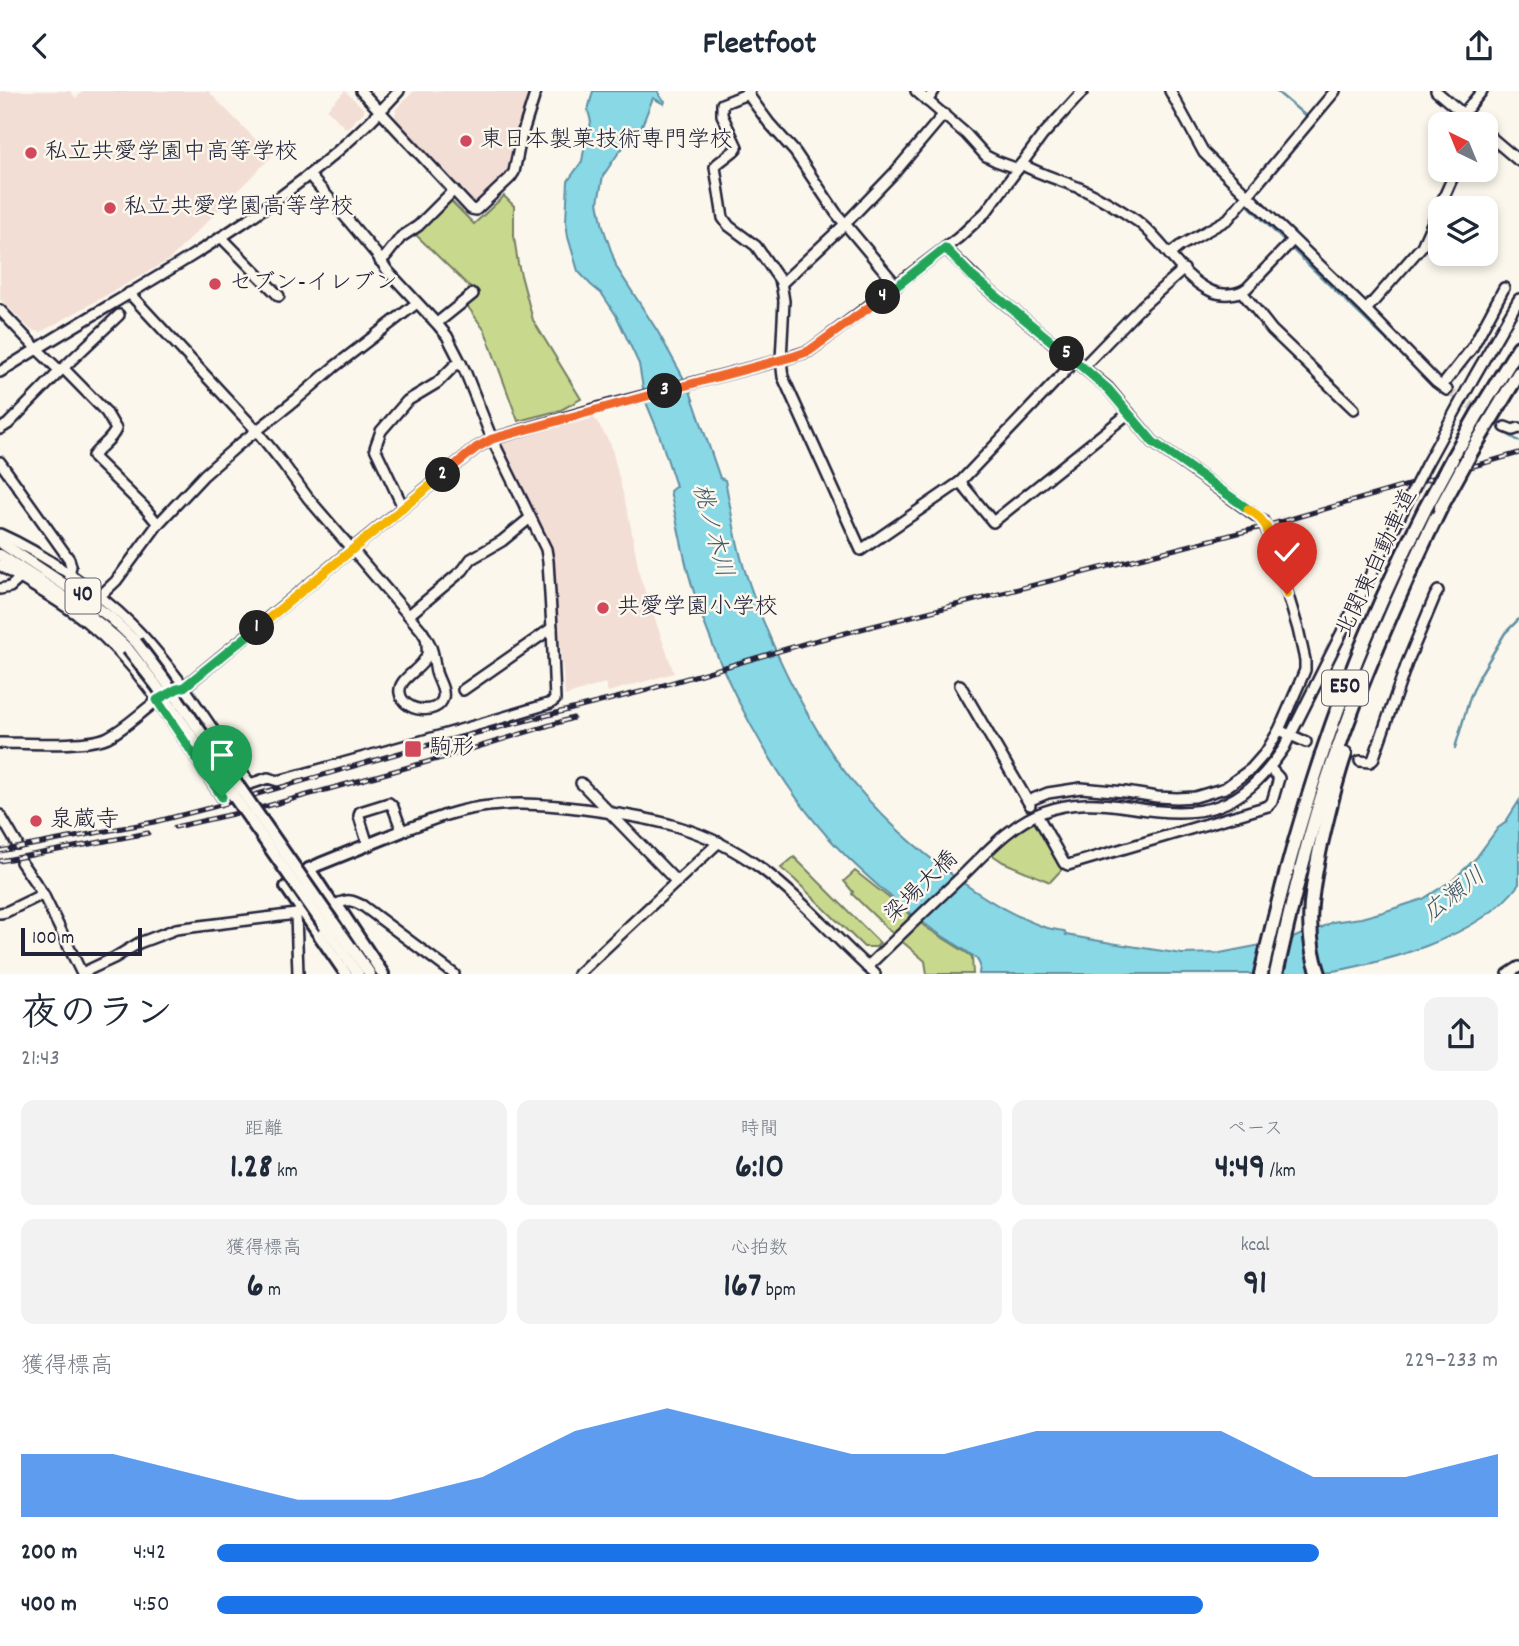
<!DOCTYPE html>
<html lang="ja">
<head>
<meta charset="utf-8">
<style>
  body { margin:0; font-family:Dekko,"Klee One",sans-serif; background:#f2f2f3; color:#1f2937; height:100vh; display:flex; flex-direction:column; font-size:26px; white-space:nowrap }
  * { box-sizing:border-box; margin:0 }
  p { font-size:23px; color:#747a83 }
  .icon { flex:none; width:38px; height:38px; fill:none; stroke:currentColor; stroke-width:2; stroke-linecap:round; stroke-linejoin:round }
  .map { position:relative; height:883px; overflow:hidden }
  .panel { display:flex; flex-direction:column; background:#fff; flex:1 }
  .panel>* { flex:none }
  .needle { width:46px; rotate:317deg }
  .fabs { position:absolute; left:1428px; top:21px; display:grid; gap:14px }
  .fabs a { display:grid; place-items:center; width:70px; height:70px; border-radius:14px; background:#fff; box-shadow:0 4px 10px #0003; font-size:35px }
  .scale { position:absolute; left:21px; bottom:18px; width:121px; box-sizing:border-box; padding-left:7px; border:4px solid #22223b; border-top:0; font-size:19px; line-height:24px; white-space:nowrap; color:#22223b; -webkit-text-stroke:5px #fbf7ec; paint-order:stroke }
  .pin { position:absolute; display:grid; place-items:center; width:60px; height:60px; color:#fff; margin:-72px -30px; border-radius:50% 50% 50% 0; rotate:-45deg; box-shadow:0 0 7px #0007 }
  .pin .icon { rotate:45deg }
  .km { position:absolute; width:35px; height:35px; margin:-18px; border-radius:50%; background:#222; color:#fff; font-size:19px; line-height:35px; text-align:center }
  .round { display:grid; place-items:center; flex:none; width:74px; height:74px; border-radius:14px; background:#f2f2f3 }
  .head { display:flex; align-items:center; justify-content:space-between; height:119px; padding:0 21px }
  h1 { font-size:38px; font-weight:700; line-height:52px }
  .metrics { display:grid; grid-template-columns:repeat(3,1fr); gap:10px; height:119px; padding:7px 21px }
  .metrics div { display:grid; align-content:center; border-radius:14px; background:#f2f2f3; text-align:center }
  .metrics b { font-size:35px; font-weight:700 }
  .metrics small { font-size:19px; font-weight:400 }
  .metrics p { font-size:19px }
  .chart { height:196px; padding:14px 21px }
  .chart p { display:flex; justify-content:space-between }
  .chart svg { width:100%; height:126px; margin-top:7px; fill:#1a73e8; opacity:.7 }
  ul { padding:0 21px; list-style:none; font-size:23px }
  li { display:grid; grid-template-columns:112px 84px 1fr; align-items:center; height:52px }
  li i { height:18px; border-radius:9px; background:#1a73e8 }
  header { display:flex; justify-content:space-between; align-items:center; height:91px; padding:0 21px; background:#fff; font-size:32px; font-weight:700 }
  .map>svg:first-child { display:block }
  .built { fill:#f3ded5 }
  .green { fill:#c8d98d; stroke:#757e64; stroke-width:2 }
  .water { fill:#89d8e6; stroke:#608fa2; stroke-width:2 }
  .lines { fill:none; stroke-linecap:round; stroke-linejoin:round }
  .stream { stroke:#608fa2; stroke-width:2.5 }
  .minor-tunnel { stroke:#d0ccc9; stroke-width:9; stroke-dasharray:9 4.5; stroke-linecap:butt }
  .minor-casing { stroke:#22223b; stroke-width:14 }
  .major-casing { stroke:#22223b; stroke-width:16 }
  .highway-casing { stroke:#22223b; stroke-width:18 }
  .minor { stroke:#fbf7ec; stroke-width:9 }
  .major { stroke:#fbf7ec; stroke-width:10 }
  .highway { stroke:#fbf7ec; stroke-width:12 }
  .rail-casing { stroke:#22223b; stroke-width:5 }
  .rail { stroke:#fbf7ec; stroke-width:2.5; stroke-dasharray:8; stroke-linecap:butt }
  .minor-bridge-casing { stroke:#22223b; stroke-width:14; stroke-linecap:butt }
  .major-bridge-casing { stroke:#22223b; stroke-width:16; stroke-linecap:butt }
  .highway-bridge-casing { stroke:#22223b; stroke-width:18; stroke-linecap:butt }
  .minor-bridge { stroke:#fbf7ec; stroke-width:9 }
  .major-bridge { stroke:#fbf7ec; stroke-width:10 }
  .highway-bridge { stroke:#fbf7ec; stroke-width:12 }
  .split-1-casing { stroke:#fff; stroke-width:14 }
  .split-2-casing { stroke:#fff; stroke-width:14 }
  .split-3-casing { stroke:#fff; stroke-width:14 }
  .split-4-casing { stroke:#fff; stroke-width:14 }
  .split-5-casing { stroke:#fff; stroke-width:14 }
  .split-6-casing { stroke:#fff; stroke-width:14 }
  .split-7-casing { stroke:#fff; stroke-width:14 }
  .split-1 { stroke:#22a559; stroke-width:9 }
  .split-2 { stroke:#f5b400; stroke-width:9 }
  .split-3 { stroke:#f0652b; stroke-width:9 }
  .split-4 { stroke:#f0652b; stroke-width:9 }
  .split-5 { stroke:#22a559; stroke-width:9 }
  .split-6 { stroke:#22a559; stroke-width:9 }
  .split-7 { stroke:#f5b400; stroke-width:9 }
  .poi-dot { fill:#d1495b; stroke:#fbf7ec; stroke-width:2.5 }
  .labels { text-anchor:middle; dominant-baseline:central; stroke-width:5; stroke-linejoin:round; paint-order:stroke }
  .shield { fill:#fbf7ec; stroke:#636270; stroke-width:2 }
  .shield-label { font-size:21px; font-weight:bold; fill:#22223b }
  .poi-label { font-size:23px; fill:#22223b; stroke:#fbf7ec; text-anchor:start }
  .street-label { font-size:23px; fill:#22223b; stroke:#fbf7ec }
  .water-label { font-size:24px; font-style:italic; fill:#41596e; stroke:#fbf7ec }
</style>
</head>
<body>
<header><svg class="icon" aria-label="back" viewBox="0 0 24 24"><path d="M15 5l-7 7 7 7"/></svg>Fleetfoot<svg class="icon" aria-label="share" viewBox="0 0 24 24"><path d="M12 15V3M7 8l5-5 5 5M5 13v7h14v-7"/></svg></header>
<div class="map">
<svg width="1519" height="883" viewBox="0 0 1519 883">
  <rect width="100%" height="100%" fill="#fbf7ec"/>
  <filter id="ink" filterUnits="userSpaceOnUse"><feTurbulence type="fractalNoise" baseFrequency=".0143" numOctaves="2"/><feDisplacementMap in="SourceGraphic" scale="14" xChannelSelector="R" yChannelSelector="G"/><feConvolveMatrix kernelMatrix="1 2 1 2 8 2 1 2 1" color-interpolation-filters="sRGB"/></filter>
  <g filter="url(#ink)">
    <!-- built -->
    <g class="built">
      <path d="M0,0H70L76,7L83,0H208L272,65L169,169L41,241L31,239L0,208Z"/>
      <path d="M345,0L364,18V21L346,38L327,18Z"/>
      <path d="M414,0H534L512,65V81L476,114L395,27L396,18Z"/>
      <path d="M593,324L611,354L630,431L640,486L674,582L608,601L605,592L565,605L560,549H556L548,452L499,350Z"/>
    </g>
    <!-- green -->
    <g class="green">
      <path d="M504,105L514,115V146L518,173L533,229L581,308L561,319L518,330L485,240L466,213L477,203L415,143L449,108L474,133Z"/>
      <path d="M1036,730L1064,776L1050,791L1003,771L991,763L1012,745Z"/>
      <path d="M794,766L880,852L876,856H864L794,788L781,777Z"/>
      <path d="M855,780L927,837L970,864L972,866L973,883H927L925,870L891,841L852,803L853,801L844,790Z"/>
    </g>
    <!-- water -->
    <path class="water" d="M593,0H658L660,6L665,10L664,13L653,7L639,42L630,49L619,61L603,85L598,111L603,136L617,177L658,241L689,297L720,387L725,389C731,418 735,448 744,477C764,539 792,600 827,655C856,701 900,744 943,777C974,801 1007,823 1044,836C1050,838 1058,839 1064,840L1066,844L1111,852L1182,863L1220,862L1291,848L1313,838L1321,837L1332,831L1361,827L1383,821L1423,808L1454,788L1476,767L1498,737L1505,732L1519,710V793C1481,847 1376,875 1314,883C1302,883 1289,883 1277,883C1253,883 1230,883 1207,883C1131,883 1055,883 979,883L980,874L977,868C962,856 944,847 929,836C900,815 873,791 848,767C775,696 713,575 687,477C681,452 676,426 670,400L676,395L658,340L645,309L639,273L616,224L602,203L591,194L578,180L568,146L566,130L568,90L582,70L585,53L591,31L588,19Z"/>
    <g class="lines">
      <!-- stream -->
      <g class="stream">
        <path d="M1276,0L1307,26"/>
        <path d="M1247,113L1283,149"/>
        <path d="M1291,157L1427,288"/>
        <path d="M1435,295L1442,303"/>
        <path d="M1503,341L1519,350"/>
        <path d="M1455,657L1470,606L1480,584L1505,542L1519,528"/>
      </g>
      <!-- minor-tunnel -->
      <path class="minor-tunnel" d="M1447,299L1505,336"/>
      <!-- minor casing -->
      <g class="minor-casing">
        <g id="minor">
          <path d="M361,0L471,118L476,119L510,87L514,81L521,47L536,0"/>
          <path d="M750,0L742,5L722,13V24L737,56L735,59L717,73L715,76L723,127L729,135L756,155L781,191L784,210L781,269L783,286L861,459L960,391L1075,270"/>
          <path d="M916,0L966,43L986,65L996,70L1018,78"/>
          <path d="M1170,0L1204,62L1366,219L1436,291L1447,299"/>
          <path d="M1436,0L1475,33"/>
          <path d="M747,2L769,32L795,61L836,122L897,195"/>
          <path d="M927,10L934,0"/>
          <path d="M1463,23L1482,0"/>
          <path d="M1486,42L1519,70"/>
          <path d="M1021,73C1043,85 1065,90 1086,100C1103,108 1121,119 1137,130C1164,150 1180,186 1211,200C1222,205 1238,204 1247,197L1293,149"/>
          <path d="M309,84L342,122L377,164L387,179L438,234L447,245L465,280L492,348L546,458L548,470L552,537L555,609L551,612C460,640 369,665 278,690L268,687L250,693L184,596L439,387L476,357L492,348L605,315L781,269L809,260L824,249L958,147L986,121L1042,45L1083,0"/>
          <path d="M221,146L279,205"/>
          <path d="M945,157L985,196L1108,297L1153,351L1263,430L1272,451L1298,538L1305,569V579L1300,591L1279,639L1266,661L1251,678L1225,697L1195,706L1177,707L1157,706L1125,701L1081,697L1048,702L1028,710"/>
          <path d="M1170,163L1180,155L1228,128L1335,0"/>
          <path d="M380,170L386,165L401,146L418,135L454,99"/>
          <path d="M781,193L845,133L895,81L944,23"/>
          <path d="M1242,201L1272,239L1354,318"/>
          <path d="M129,202L256,339L284,374L308,407L422,540C424,544 428,549 430,554C434,562 434,572 436,581C438,589 445,598 443,607C438,625 403,621 400,602C397,587 424,578 427,563C428,557 427,552 426,546"/>
          <path d="M0,219L36,257L60,280"/>
          <path d="M1366,219L1422,155L1456,79"/>
          <path d="M437,232L473,203"/>
          <path d="M1083,276L1142,215L1184,178"/>
          <path d="M63,277L106,321L116,338C112,349 100,355 93,365L95,368L144,416L158,433"/>
          <path d="M0,281C137,193 289,123 399,0"/>
          <path d="M1442,295L1472,257L1504,197"/>
          <path d="M1505,336L1513,339L1519,337"/>
          <path d="M0,338L8,333L60,280L119,224"/>
          <path d="M0,371L69,468L71,475L69,484"/>
          <path d="M1426,374L1474,286L1519,208"/>
          <path d="M960,391L993,431L1129,322"/>
          <path d="M403,416L375,357L381,340L407,310L437,292L454,275L461,272"/>
          <path d="M0,443C43,462 99,501 132,534C152,553 168,575 184,596C154,605 135,632 108,646C88,656 25,652 0,652"/>
          <path d="M0,474C29,494 62,510 89,533C145,579 182,647 222,706L237,700"/>
          <path d="M0,498L10,496L20,487"/>
          <path d="M99,506L116,490L158,433L204,384L237,355L297,308L334,276L417,212"/>
          <path d="M409,524L463,479L471,468L502,450L530,427"/>
          <path d="M960,594L1030,714"/>
          <path d="M463,599L552,537"/>
          <path d="M1279,639L1306,651"/>
          <path d="M1360,670L1370,671L1373,669L1407,572L1435,505L1438,500"/>
          <path d="M581,692L677,791"/>
          <path d="M0,724L17,753"/>
          <path d="M1040,729L1064,772L1068,774L1268,715L1272,711L1279,687L1270,677"/>
          <path d="M368,754L359,725L360,721L389,712L393,716L402,740C431,729 458,718 489,715C520,711 552,714 584,718C653,727 705,736 762,778C803,809 837,849 875,883"/>
          <path d="M21,771L43,803L82,883"/>
          <path d="M337,813C348,808 352,809 363,815L454,883"/>
          <path d="M0,822L6,821L43,803"/>
          <path d="M296,823L298,883"/>
          <path d="M867,876C898,846 929,816 960,787C985,763 1010,733 1043,721C1071,710 1099,712 1127,716C1203,728 1239,722 1284,657L1402,421"/>
          <path d="M82,882L114,867L139,852L176,838L296,823L302,820"/>
          <path d="M578,883L719,751"/>
          <path d="M1508,883L1519,876"/>
        </g>
      </g>
      <!-- major casing -->
      <g class="major-casing">
        <g id="major">
          <path d="M0,451L83,506L111,527L136,551"/>
          <path d="M0,464C47,494 88,519 128,558"/>
          <path d="M309,778L330,810L339,817L383,883"/>
          <path d="M333,831L370,883"/>
          <path d="M325,836L358,883"/>
          <path d="M346,883L286,796L309,778L320,773L402,740"/>
        </g>
      </g>
      <!-- highway casing -->
      <g class="highway-casing">
        <g id="highway">
          <path d="M1470,363L1519,282"/>
          <path d="M1452,368L1477,324L1519,256"/>
          <path d="M1261,883C1284,783 1312,684 1349,588C1371,530 1397,474 1425,418"/>
          <path d="M1276,883C1292,812 1309,741 1333,672C1363,584 1400,500 1441,416"/>
          <path d="M1319,883C1303,840 1312,796 1321,753C1328,723 1335,692 1345,663"/>
        </g>
      </g>
      <!-- minor -->
      <use href="#minor" class="minor"/>
      <!-- major -->
      <use href="#major" class="major"/>
      <!-- highway -->
      <use href="#highway" class="highway"/>
      <!-- rail casing -->
      <g class="rail-casing">
        <g id="rail">
          <path d="M175,736L260,717L445,666L573,627"/>
          <path d="M0,760L154,731L213,716L413,658L640,601L810,551L1266,435L1519,362"/>
          <path d="M0,770L148,742"/>
        </g>
      </g>
      <!-- rail -->
      <use href="#rail" class="rail"/>
      <!-- minor-bridge casing -->
      <g class="minor-bridge-casing">
        <path id="minor-bridge" d="M1402,421L1426,374"/>
      </g>
      <!-- major-bridge casing -->
      <g class="major-bridge-casing">
        <g id="major-bridge">
          <path d="M136,551L164,588L333,831"/>
          <path d="M128,558L156,594L325,836"/>
        </g>
      </g>
      <!-- highway-bridge casing -->
      <g class="highway-bridge-casing">
        <g id="highway-bridge">
          <path d="M1441,416L1470,363"/>
          <path d="M1425,418L1452,368"/>
        </g>
      </g>
      <!-- minor-bridge -->
      <use href="#minor-bridge" class="minor-bridge"/>
      <!-- major-bridge -->
      <use href="#major-bridge" class="major-bridge"/>
      <!-- highway-bridge -->
      <use href="#highway-bridge" class="highway-bridge"/>
    </g>
  </g>
  <g class="lines" filter="url(#ink)">
    <!-- split-1 casing -->
    <g class="split-1-casing">
      <path id="split-1" d="M222,706L157,609L177,598L184,596L257,537"/>
    </g>
    <!-- split-2 casing -->
    <g class="split-2-casing">
      <path id="split-2" d="M257,537L443,384"/>
    </g>
    <!-- split-3 casing -->
    <g class="split-3-casing">
      <path id="split-3" d="M443,384L476,357L492,348L665,300"/>
    </g>
    <!-- split-4 casing -->
    <g class="split-4-casing">
      <path id="split-4" d="M665,300L795,265L809,260L883,206"/>
    </g>
    <!-- split-5 casing -->
    <g class="split-5-casing">
      <path id="split-5" d="M883,206L945,157L973,186L1067,263"/>
    </g>
    <!-- split-6 casing -->
    <g class="split-6-casing">
      <path id="split-6" d="M1067,263L1108,298L1153,351L1248,418"/>
    </g>
    <!-- split-7 casing -->
    <g class="split-7-casing">
      <path id="split-7" d="M1248,418L1257,424L1266,435L1287,503"/>
    </g>
    <!-- split-1 -->
    <use href="#split-1" class="split-1"/>
    <!-- split-2 -->
    <use href="#split-2" class="split-2"/>
    <!-- split-3 -->
    <use href="#split-3" class="split-3"/>
    <!-- split-4 -->
    <use href="#split-4" class="split-4"/>
    <!-- split-5 -->
    <use href="#split-5" class="split-5"/>
    <!-- split-6 -->
    <use href="#split-6" class="split-6"/>
    <!-- split-7 -->
    <use href="#split-7" class="split-7"/>
  </g>
  <!-- markers -->
  <g class="poi-dot">
    <circle cx="466" cy="50" r="7"/>
    <circle cx="31" cy="62" r="7"/>
    <circle cx="110" cy="117" r="7"/>
    <circle cx="215" cy="193" r="7"/>
    <circle cx="603" cy="517" r="7"/>
    <rect x="404" y="649" width="18" height="18" rx="3.5"/>
    <circle cx="36" cy="730" r="7"/>
  </g>
  <g class="labels">
    <!-- shield labels -->
    <g class="shield">
      <rect x="65.5" y="487.5" width="35" height="35" rx="5"/>
      <rect x="1322" y="579.5" width="46" height="35" rx="5"/>
    </g>
    <g class="shield-label">
      <text x="83" y="505">40</text>
      <text x="1345" y="597">E50</text>
    </g>
    <!-- poi labels -->
    <g class="poi-label">
      <text x="480" y="50">東日本製菓技術専門学校</text>
      <text x="45" y="62">私立共愛学園中高等学校</text>
      <text x="124" y="117">私立共愛学園高等学校</text>
      <text x="229" y="193">セブン-イレブン</text>
      <text x="617" y="517">共愛学園小学校</text>
      <text x="429" y="658">駒形</text>
      <text x="50" y="730">泉蔵寺</text>
    </g>
    <!-- street labels -->
    <g class="street-label">
      <text transform="translate(1378 473) rotate(-65)">北関東自動車道</text>
      <text transform="translate(922 797) rotate(-44)">梁場大橋</text>
    </g>
    <!-- water labels -->
    <g class="water-label">
      <text transform="translate(711 440) rotate(75)">桃ノ木川</text>
      <text transform="translate(1455 805) rotate(-38)">広瀬川</text>
    </g>
  </g>
</svg>
<div class="fabs">
<a><svg class="needle" viewBox="-14 -14 28 28"><path d="M0-13l5 13h-10z" fill="#e53935"/><path d="M0 13l5-13h-10z" fill="#747a83"/></svg></a>
<a><svg class="icon" aria-label="layers" viewBox="0 0 24 24"><path d="M12 4l9 5-9 5-9-5zM3 14l9 5 9-5"/></svg></a>
</div>
<div class="scale">100 m</div>
<div class="pin" style="left:222px;top:706px;background:#1e9e55"><svg class="icon" aria-label="arrive" viewBox="0 0 24 24"><path d="M6 21V4h12l-3 4 3 4H6"/></svg></div>
<div class="pin" style="left:1287px;top:503px;background:#d93025"><svg class="icon" aria-label="check" viewBox="0 0 24 24"><path d="M5 12l5 5 9-10"/></svg></div>
<b class="km" style="left:257px;top:537px">1</b>
<b class="km" style="left:443px;top:384px">2</b>
<b class="km" style="left:665px;top:300px">3</b>
<b class="km" style="left:883px;top:206px">4</b>
<b class="km" style="left:1067px;top:263px">5</b>
</div>
<section class="panel">
<div class="head"><div><h1>夜のラン</h1><p>21:43</p></div><a class="round"><svg class="icon" aria-label="share" viewBox="0 0 24 24"><path d="M12 15V3M7 8l5-5 5 5M5 13v7h14v-7"/></svg></a></div>
<div class="metrics">
<div><p>距離</p><b>1.28<small> km</small></b></div>
<div><p>時間</p><b>6:10</b></div>
<div><p>ペース</p><b>4:49<small> /km</small></b></div>
</div>
<div class="metrics">
<div><p>獲得標高</p><b>6<small> m</small></b></div>
<div><p>心拍数</p><b>167<small> bpm</small></b></div>
<div><p>kcal</p><b>91</b></div>
</div>
<div class="chart"><p><span>獲得標高</span>229–233 m</p>
<svg viewBox="0 0 160 44" preserveAspectRatio="none"><path d="M0 44V22L10 22L20 30L30 38L40 38L50 30L60 14L70 6L80 14L90 22L100 22L110 14L120 14L130 14L140 30L150 30L160 22V44z"/></svg>
</div>
<ul>
<li><b>200 m</b>4:42<i style="width:86%"></i></li>
<li><b>400 m</b>4:50<i style="width:77%"></i></li>
</ul>
</section>
</body>
</html>
